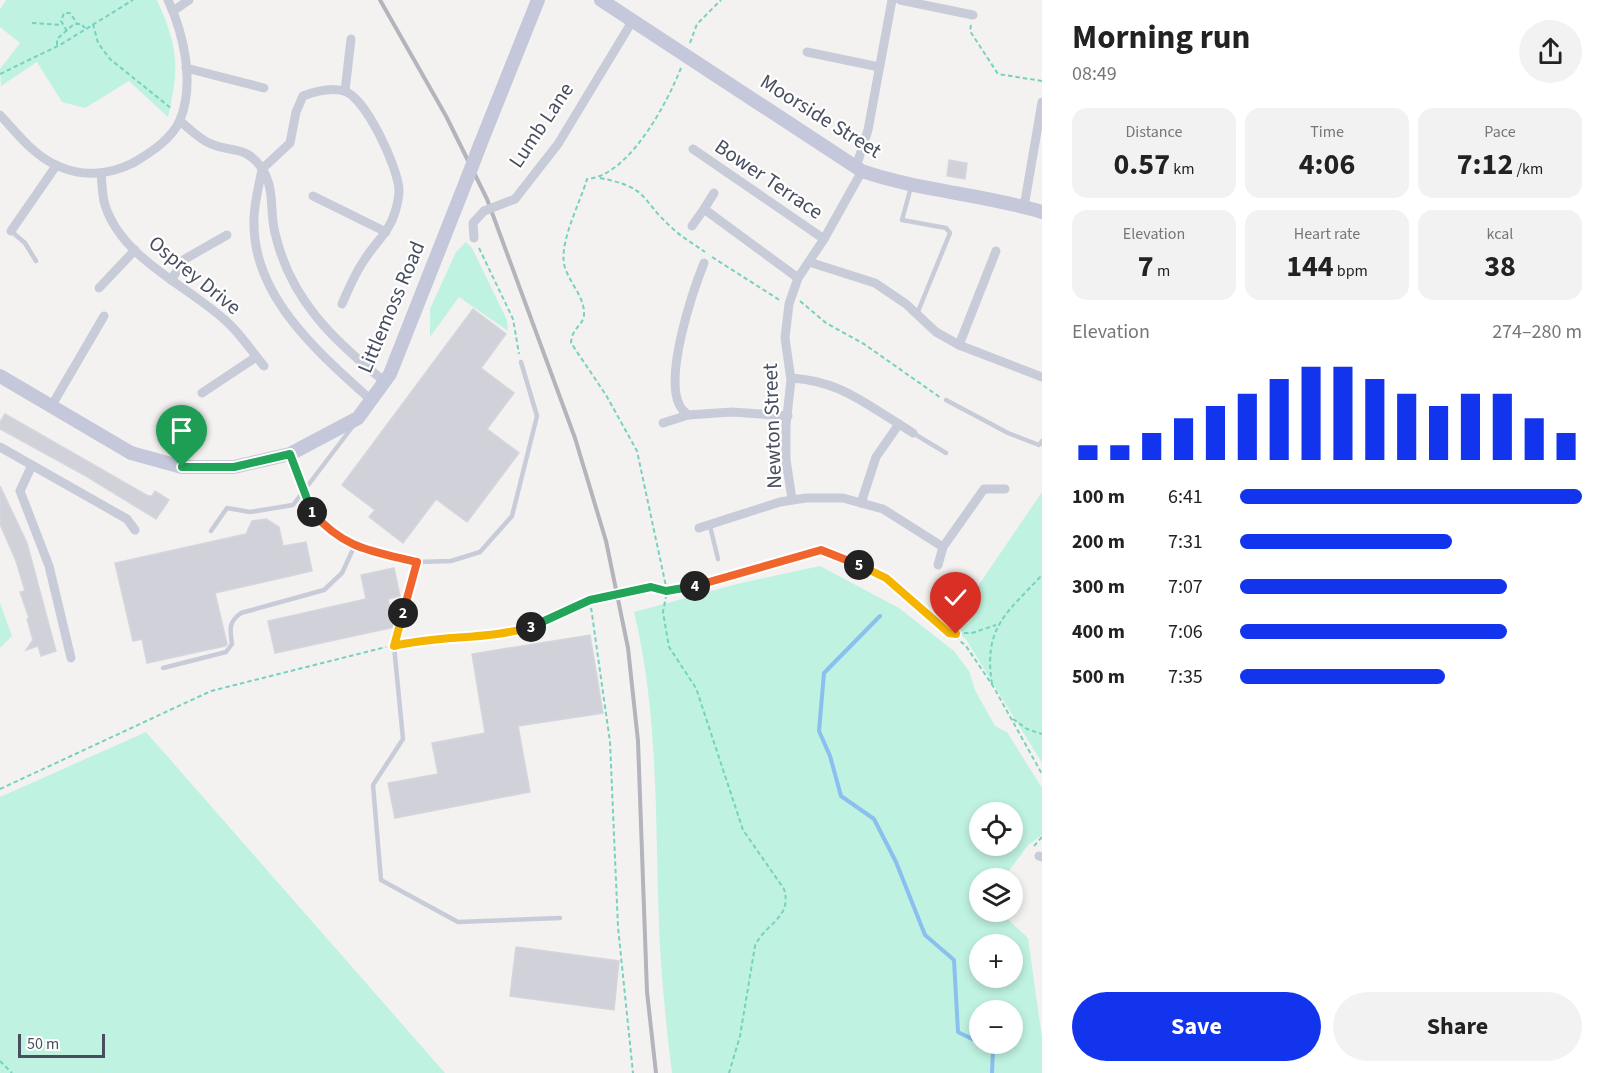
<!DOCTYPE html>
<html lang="en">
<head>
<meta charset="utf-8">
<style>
  body { margin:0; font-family:"Source Sans 3",sans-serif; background:#f2f2f2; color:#222; height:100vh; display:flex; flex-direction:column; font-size:22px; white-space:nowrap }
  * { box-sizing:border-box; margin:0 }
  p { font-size:20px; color:#767676 }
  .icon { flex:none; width:33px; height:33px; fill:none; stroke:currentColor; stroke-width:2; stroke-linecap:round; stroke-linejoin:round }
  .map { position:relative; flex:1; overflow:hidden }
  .sheet { display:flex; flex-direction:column; background:#fff; width:570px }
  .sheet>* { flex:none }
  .buttons { position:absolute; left:969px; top:802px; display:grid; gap:12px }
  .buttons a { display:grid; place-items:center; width:54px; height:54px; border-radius:50%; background:#fff; box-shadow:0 3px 9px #0003; font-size:30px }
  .scale { position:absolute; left:18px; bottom:15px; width:87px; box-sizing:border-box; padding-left:6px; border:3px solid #484e60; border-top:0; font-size:16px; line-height:21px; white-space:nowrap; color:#484e60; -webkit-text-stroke:4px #fff; paint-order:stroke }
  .pin { position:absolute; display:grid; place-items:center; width:51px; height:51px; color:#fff; margin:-62px -26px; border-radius:50% 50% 50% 0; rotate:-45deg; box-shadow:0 0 6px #0007 }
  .pin .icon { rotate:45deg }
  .km { position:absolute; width:30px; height:30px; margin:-15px; border-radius:50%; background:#222; color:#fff; font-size:16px; line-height:30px; text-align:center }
  .round { display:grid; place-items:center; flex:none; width:63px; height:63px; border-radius:32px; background:#f2f2f2 }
  .overview { display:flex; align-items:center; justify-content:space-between; height:102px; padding:0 30px }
  h1 { font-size:33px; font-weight:700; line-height:45px }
  .figures { display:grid; grid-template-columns:repeat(3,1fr); gap:9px; height:102px; padding:6px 30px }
  .figures div { display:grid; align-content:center; border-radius:15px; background:#f2f2f2; text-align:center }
  .figures b { font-size:30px; font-weight:700 }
  .figures small { font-size:16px; font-weight:400 }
  .figures p { font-size:16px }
  .chart { height:168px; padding:12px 30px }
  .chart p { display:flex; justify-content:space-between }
  .chart svg { width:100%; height:108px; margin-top:6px; stroke:#1234ed; stroke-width:6 }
  .action { display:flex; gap:12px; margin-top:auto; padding:12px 30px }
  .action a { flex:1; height:69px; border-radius:36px; background:#1234ed; color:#fff; font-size:24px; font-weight:700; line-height:69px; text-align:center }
  .action a+a { background:#f2f2f2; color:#222 }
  ul { padding:0 30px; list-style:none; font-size:20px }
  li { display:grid; grid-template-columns:96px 72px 1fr; align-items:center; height:45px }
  li i { height:15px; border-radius:8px; background:#1234ed }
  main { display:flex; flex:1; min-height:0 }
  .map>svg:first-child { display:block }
  .green { fill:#bff2e1; fill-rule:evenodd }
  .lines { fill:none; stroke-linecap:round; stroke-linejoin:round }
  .stream { stroke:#8bbff0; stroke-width:4 }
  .building { fill:#d1d2d9; stroke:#d5d5dd; stroke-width:1.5 }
  .path { stroke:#76d2be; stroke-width:2; stroke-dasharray:4.5 3; stroke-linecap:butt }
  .lane { stroke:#c8ccd9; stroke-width:4.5 }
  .street { stroke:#c8ccd9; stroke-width:9 }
  .secondary { stroke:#c4c8da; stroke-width:14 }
  .rail { stroke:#b3b4bc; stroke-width:4 }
  .path-bridge { stroke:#76d2be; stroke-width:2; stroke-dasharray:4.5 3; stroke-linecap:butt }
  .street-bridge { stroke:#c8ccd9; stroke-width:9 }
  .secondary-bridge { stroke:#c4c8da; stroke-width:14 }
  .split-1-casing { stroke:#fff; stroke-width:12 }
  .split-2-casing { stroke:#fff; stroke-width:12 }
  .split-3-casing { stroke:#fff; stroke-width:12 }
  .split-4-casing { stroke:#fff; stroke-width:12 }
  .split-5-casing { stroke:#fff; stroke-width:12 }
  .split-6-casing { stroke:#fff; stroke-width:12 }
  .split-1 { stroke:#22a559; stroke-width:8 }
  .split-2 { stroke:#f0652b; stroke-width:8 }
  .split-3 { stroke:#f5b400; stroke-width:8 }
  .split-4 { stroke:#22a559; stroke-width:8 }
  .split-5 { stroke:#f0652b; stroke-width:8 }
  .split-6 { stroke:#f5b400; stroke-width:8 }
  .labels { text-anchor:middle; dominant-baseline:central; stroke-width:4.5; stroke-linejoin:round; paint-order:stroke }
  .street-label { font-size:21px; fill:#484e60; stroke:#fff }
</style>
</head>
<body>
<main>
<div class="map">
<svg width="1042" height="1073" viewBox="0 0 1042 1073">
  <rect width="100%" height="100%" fill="#f4f2f1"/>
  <!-- green -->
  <g class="green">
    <path d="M6,0H157C178,47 180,67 168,117L129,81L85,108L62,102L37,62L1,86L0,69L20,43L0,27V9Z"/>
    <path d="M466,242L472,248L507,320L508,331L459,297L430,337V309L456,252Z"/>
    <path d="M1042,492V763L965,638L950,627Z"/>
    <path d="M820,566L899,608L954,651L969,671L975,690L995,726L1007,732L1042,788V835L1028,845L1003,879H980V912H1000L1028,938L1042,1038V1073H672C666,1025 661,975 659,927C655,822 659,715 634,612L741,583ZM980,813H1012V846H980ZM980,945H1012V978H980ZM980,1011H1012V1044H980Z"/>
    <path d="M0,603L12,636L0,648Z"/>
    <path d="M146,732L445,1073H0V797Z"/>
  </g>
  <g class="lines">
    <!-- stream -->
    <g class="stream">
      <path d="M880,616L824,673L819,731L830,756L841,796L874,819L896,862L925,935L954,960L958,1032L980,1043"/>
      <path d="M982,1044L993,1049L992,1073"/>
    </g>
  </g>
  <!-- building -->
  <g class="building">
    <path d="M949,160L967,163L965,179L947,176Z"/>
    <path d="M473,309L506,334L481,368L514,393L487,429L519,453L467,522L436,499L403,543L369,517L375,510L342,485Z"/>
    <path d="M5,414L148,496H152L155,491L169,500L156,519L86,476L0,429V422Z"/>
    <path d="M0,486L27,543L56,651L41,656L38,646L26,650L33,640L27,619L29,618L20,592L25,591L16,561L0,524Z"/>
    <path d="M266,519L279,527L283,546L306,542L312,571L215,593L227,644L225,646L147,663L142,639L133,641L115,563L246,534L252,521Z"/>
    <path d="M394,568L400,596L388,599L395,627L275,653L268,621L366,599L361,575Z"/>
    <path d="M590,635L603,713L518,726L530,792L395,818L388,783L438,774L432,743L485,733L472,654Z"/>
    <path d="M516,947L619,961L614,1010L510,996Z"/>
  </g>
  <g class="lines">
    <!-- path -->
    <g class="path">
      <path d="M32,23L62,25"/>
      <path d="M93,24L98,43L110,59L172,109"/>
      <path d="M971,25L970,31L998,74L1042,81"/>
      <path d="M67,31L61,21L64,13H70L77,23"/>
      <path d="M690,43L697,24L721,0"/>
      <path d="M57,45V39L74,24H81L85,28"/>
      <path d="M681,68C667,103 629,176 587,179C580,203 560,240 564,264C568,282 585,296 584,315C583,326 572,327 571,343L606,395L637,451L667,591L663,612L669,647L696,688L743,830L784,889C793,918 764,924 755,946L740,1036L729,1073"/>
      <path d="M0,74L60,45L133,0"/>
      <path d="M600,178C650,188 639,198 671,227C681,237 694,244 705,252"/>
      <path d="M479,248L513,319L519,354"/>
      <path d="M712,257L781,301"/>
      <path d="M800,301L826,323L864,344L941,398"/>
      <path d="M651,587L667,591L678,590L821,550L839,555L886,578L966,646L993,686L1042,774"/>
      <path d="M949,633H972L996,625"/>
      <path d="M403,644L461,636L507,634L547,622L590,600L610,742L618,927L633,1073"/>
      <path d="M992,684C983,627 1007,613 1042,575"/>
      <path d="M1013,719L1027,729L1042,734"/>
      <path d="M0,789L211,691L386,647"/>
      <path d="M1034,846L1042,837"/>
      <path d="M0,1061L12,1073"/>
    </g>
    <!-- lane -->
    <g class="lane">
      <path d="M911,187L902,220L946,228L950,233L917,314"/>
      <path d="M11,231L25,243L36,261"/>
      <path d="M946,400L1008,433L1039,445L1042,441"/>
      <path d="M913,433L946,453"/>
      <path d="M291,457C297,471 302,498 310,510C335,547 377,553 417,562L394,646L403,739L373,785L381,880L458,922L560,918"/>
      <path d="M710,526L718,559"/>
      <path d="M211,531L227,508L250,512L293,505L353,426"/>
      <path d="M417,562L451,561L480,552L512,516L537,416L521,362"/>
      <path d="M163,668L226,652L232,644C230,630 228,622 241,613L324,590L342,573L354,547"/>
    </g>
    <!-- street -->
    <g class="street">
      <path d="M900,0L973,15"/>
      <path d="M173,11L189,0"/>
      <path d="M807,52L879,67"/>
      <path d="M186,68L264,88"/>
      <path d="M345,91L351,39"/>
      <path d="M0,115C17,133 34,156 58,166C82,177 109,175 133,163C150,153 172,139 180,120C195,83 184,35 168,0"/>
      <path d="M180,121C189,128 198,138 209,143C229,153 244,144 261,167C276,189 269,210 275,233C290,299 333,340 384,381"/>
      <path d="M693,149L824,239"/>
      <path d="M856,167L868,130L892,0"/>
      <path d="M262,169L290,143L296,112L303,96C316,91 330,87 344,91C366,97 398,168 399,190C399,196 397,206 395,212C390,231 375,243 365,259C355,273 349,288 342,304"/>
      <path d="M262,169C259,187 253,206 254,224C254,298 320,354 371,400"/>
      <path d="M101,173C102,183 102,195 105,205C122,259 187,285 226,321C241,334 251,351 264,366"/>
      <path d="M313,196L386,232"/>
      <path d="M515,199L558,144L633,20"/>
      <path d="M1024,207L1042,102"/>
      <path d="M704,209L714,193"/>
      <path d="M692,226L704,209L798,278"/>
      <path d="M11,231L56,166"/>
      <path d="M474,238L473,223L484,211"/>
      <path d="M809,262L875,283L906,304L936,332L959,345L1042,377"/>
      <path d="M704,263C692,293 665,374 679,404C680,408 685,412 688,415L732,412L788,416"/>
      <path d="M171,280L185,259L227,235"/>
      <path d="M99,288L135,250"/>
      <path d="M959,345L996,251"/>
      <path d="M791,378C838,381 860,400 899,424L876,457L861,503"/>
      <path d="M202,393L256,357"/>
      <path d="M52,405L104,316"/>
      <path d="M663,423L688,415"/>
      <path d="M899,424L913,433"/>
      <path d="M0,447L127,519L135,530"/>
      <path d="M32,465L20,491L49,566L71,658"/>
      <path d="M792,499L786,460V425L791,380L785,338L789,304L798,278L824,239L862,171"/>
      <path d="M699,528L780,502L806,498H843L883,509L943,547"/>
      <path d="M938,565L943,547L984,489H1005"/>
      <path d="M1039,856L1042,857"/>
    </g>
    <!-- secondary -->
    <g class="secondary">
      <path d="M601,0L862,171C920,191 983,194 1042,212"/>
      <path d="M480,145L538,0"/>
      <path d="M0,376L131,453L182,467H234L290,454L358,418L390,374L467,179"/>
    </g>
    <!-- rail -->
    <path class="rail" d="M380,0L446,116L487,199L575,438L606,541L628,648L638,741L647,992L656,1073"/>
    <!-- path-bridge -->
    <path class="path-bridge" d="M590,600L651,587"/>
    <!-- street-bridge -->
    <path class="street-bridge" d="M484,211L515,199"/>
    <!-- secondary-bridge -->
    <path class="secondary-bridge" d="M467,179L480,145"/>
  </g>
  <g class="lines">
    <!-- split-1 casing -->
    <g class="split-1-casing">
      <path id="split-1" d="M182,467H234L290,454L312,512"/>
    </g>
    <!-- split-2 casing -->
    <g class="split-2-casing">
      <path id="split-2" d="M312,512C344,549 372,551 417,562L403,613"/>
    </g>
    <!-- split-3 casing -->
    <g class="split-3-casing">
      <path id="split-3" d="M403,613L394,646C439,635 487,640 531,627"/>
    </g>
    <!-- split-4 casing -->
    <g class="split-4-casing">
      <path id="split-4" d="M531,627L590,600L651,587L666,591L695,586"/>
    </g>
    <!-- split-5 casing -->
    <g class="split-5-casing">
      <path id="split-5" d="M695,586L821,550L859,565"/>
    </g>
    <!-- split-6 casing -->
    <g class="split-6-casing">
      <path id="split-6" d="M859,565L886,578L949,633L956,634"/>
    </g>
    <!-- split-1 -->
    <use href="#split-1" class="split-1"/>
    <!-- split-2 -->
    <use href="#split-2" class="split-2"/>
    <!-- split-3 -->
    <use href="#split-3" class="split-3"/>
    <!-- split-4 -->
    <use href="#split-4" class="split-4"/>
    <!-- split-5 -->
    <use href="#split-5" class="split-5"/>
    <!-- split-6 -->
    <use href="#split-6" class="split-6"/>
  </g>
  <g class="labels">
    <!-- street labels -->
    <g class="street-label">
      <text transform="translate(821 116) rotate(32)">Moorside Street</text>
      <text transform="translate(541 125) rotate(-56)">Lumb Lane</text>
      <text transform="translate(769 179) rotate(34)">Bower Terrace</text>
      <text transform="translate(195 275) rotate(39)">Osprey Drive</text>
      <text transform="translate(391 307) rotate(-67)">Littlemoss Road</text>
      <text transform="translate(772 426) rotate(-92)">Newton Street</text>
    </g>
  </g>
</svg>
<div class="buttons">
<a><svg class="icon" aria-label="locate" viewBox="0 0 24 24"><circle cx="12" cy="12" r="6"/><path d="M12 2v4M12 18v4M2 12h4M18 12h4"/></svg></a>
<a><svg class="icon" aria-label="layers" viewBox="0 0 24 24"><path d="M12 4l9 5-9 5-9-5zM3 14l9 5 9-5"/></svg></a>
<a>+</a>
<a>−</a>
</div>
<div class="scale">50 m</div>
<div class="pin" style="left:182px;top:467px;background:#1e9e55"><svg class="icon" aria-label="arrive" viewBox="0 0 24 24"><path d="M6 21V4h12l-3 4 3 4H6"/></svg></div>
<div class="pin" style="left:956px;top:634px;background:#d93025"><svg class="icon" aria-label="check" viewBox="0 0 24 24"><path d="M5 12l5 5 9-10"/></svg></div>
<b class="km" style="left:312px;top:512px">1</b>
<b class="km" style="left:403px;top:613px">2</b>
<b class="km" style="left:531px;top:627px">3</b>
<b class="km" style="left:695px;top:586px">4</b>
<b class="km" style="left:859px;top:565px">5</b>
</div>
<section class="sheet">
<div class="overview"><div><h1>Morning run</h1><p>08:49</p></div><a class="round"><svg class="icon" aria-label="share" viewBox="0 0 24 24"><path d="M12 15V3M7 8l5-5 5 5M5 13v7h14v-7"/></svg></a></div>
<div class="figures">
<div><p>Distance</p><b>0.57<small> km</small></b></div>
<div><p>Time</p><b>4:06</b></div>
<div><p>Pace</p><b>7:12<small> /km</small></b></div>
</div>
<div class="figures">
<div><p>Elevation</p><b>7<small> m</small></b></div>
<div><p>Heart rate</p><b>144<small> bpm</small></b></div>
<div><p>kcal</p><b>38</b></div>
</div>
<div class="chart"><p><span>Elevation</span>274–280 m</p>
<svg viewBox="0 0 160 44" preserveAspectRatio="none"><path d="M5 44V38M15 44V38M25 44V33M35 44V27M45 44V22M55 44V17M65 44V11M75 44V6M85 44V6M95 44V11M105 44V17M115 44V22M125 44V17M135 44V17M145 44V27M155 44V33"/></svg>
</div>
<ul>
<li><b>100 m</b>6:41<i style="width:100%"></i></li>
<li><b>200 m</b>7:31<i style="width:62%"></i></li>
<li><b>300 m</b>7:07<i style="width:78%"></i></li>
<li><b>400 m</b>7:06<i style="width:78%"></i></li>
<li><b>500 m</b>7:35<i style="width:60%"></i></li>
</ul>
<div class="action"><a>Save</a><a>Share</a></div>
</section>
</main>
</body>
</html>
